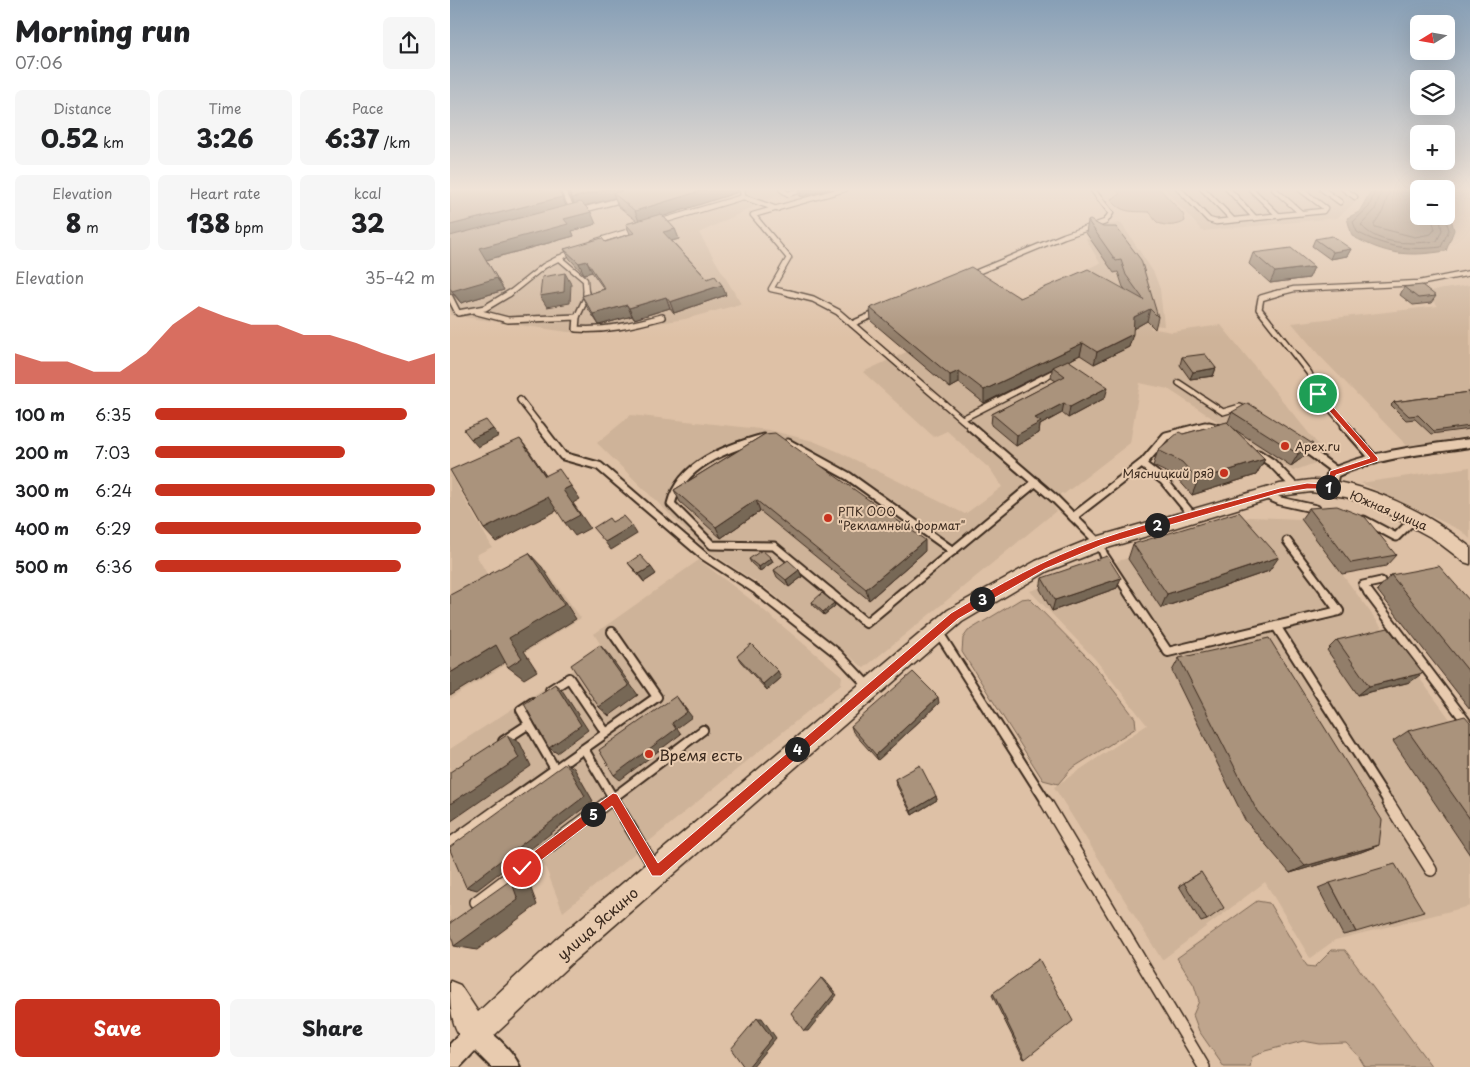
<!DOCTYPE html>
<html lang="en">
<head>
<meta charset="utf-8">
<style>
  body { margin:0; font-family:"Playpen Sans",sans-serif; background:#f6f6f6; color:#202124; height:100vh; display:flex; flex-direction:column; font-size:19px; white-space:nowrap }
  * { box-sizing:border-box; margin:0 }
  p { font-size:16px; color:#757577 }
  .icon { flex:none; width:28px; height:28px; fill:none; stroke:currentColor; stroke-width:2; stroke-linecap:round; stroke-linejoin:round }
  .map { position:relative; flex:1; overflow:hidden }
  .panel { display:flex; flex-direction:column; background:#fff; width:450px }
  .panel>* { flex:none }
  .needle { width:32px; rotate:259deg }
  .controls { position:absolute; left:960px; top:15px; display:grid; gap:10px }
  .controls a { display:grid; place-items:center; width:45px; height:45px; border-radius:8px; background:#fff; box-shadow:0 5px 20px #0002; font-size:25px }
  .pin { position:absolute; display:grid; place-items:center; width:42px; height:42px; color:#fff; margin:-21px; border:2px solid #fff; border-radius:50%; box-shadow:0 1px 5px #0007 }
  .km { position:absolute; width:25px; height:25px; margin:-12px; border-radius:50%; background:#222; color:#fff; font-size:14px; line-height:25px; text-align:center }
  .round { display:grid; place-items:center; flex:none; width:52px; height:52px; border-radius:8px; background:#f6f6f6 }
  .overview { display:flex; align-items:center; justify-content:space-between; height:85px; padding:0 15px }
  h1 { font-size:28px; font-weight:800; line-height:38px }
  .stats { display:grid; grid-template-columns:repeat(3,1fr); gap:8px; height:85px; padding:5px 15px }
  .stats div { display:grid; align-content:center; border-radius:8px; background:#f6f6f6; text-align:center }
  .stats b { font-size:25px; font-weight:800 }
  .stats small { font-size:14px; font-weight:400 }
  .stats p { font-size:14px }
  .chart { height:140px; padding:10px 15px }
  .chart p { display:flex; justify-content:space-between }
  .chart svg { width:100%; height:90px; margin-top:5px; fill:#c8321e; opacity:.7 }
  .cta { display:flex; gap:10px; margin-top:auto; padding:10px 15px }
  .cta a { flex:1; height:58px; border-radius:8px; background:#c8321e; color:#fff; font-size:20px; font-weight:800; line-height:58px; text-align:center }
  .cta a+a { background:#f6f6f6; color:#202124 }
  ul { padding:0 15px; list-style:none; font-size:16px }
  li { display:grid; grid-template-columns:80px 60px 1fr; align-items:center; height:38px }
  li i { height:12px; border-radius:6px; background:#c8321e }
  main { display:flex; flex:1; min-height:0 }
  .map>svg:first-child { display:block }
  .built { fill:#ceb399 }
  .green { fill:#bfa58d; stroke:#7d6856 }
  .water { fill:#96806b; stroke:#725e4c }
  .lines { fill:none; stroke-linecap:round; stroke-linejoin:round }
  .shore { stroke:#5f4c3d; stroke-width:1 }
  .service-far4-casing { stroke:#3b2a1e; stroke-width:7 }
  .service-far3-casing { stroke:#3b2a1e; stroke-width:8 }
  .service-far2-casing { stroke:#3b2a1e; stroke-width:11 }
  .service-far1-casing { stroke:#3b2a1e; stroke-width:12 }
  .service-casing { stroke:#3b2a1e; stroke-width:14 }
  .minor-casing { stroke:#3b2a1e; stroke-width:4 }
  .tertiary-casing { stroke:#3b2a1e; stroke-width:3 }
  .service-far4 { stroke:#e8cbaf; stroke-width:4.5 }
  .service-far3 { stroke:#e8cbaf; stroke-width:5 }
  .service-far2 { stroke:#e8cbaf; stroke-width:7 }
  .service-far1 { stroke:#e8cbaf; stroke-width:8 }
  .service { stroke:#e8cbaf; stroke-width:11 }
  .minor { fill:#e8cbaf; fill-rule:evenodd }
  .tertiary { fill:#e8cbaf; fill-rule:evenodd }
  .wall { fill:#927e6b; stroke:#3b2a1e }
  .shaded-wall { fill:#776757; stroke:#3b2a1e }
  .building { fill:#aa937c; stroke:#3b2a1e }
  .route { fill:#c8321e; stroke:#fff }
  .poi-dot { fill:#c8321e; stroke:#e8cbaf; stroke-width:2 }
  .labels { text-anchor:middle; dominant-baseline:central; stroke-width:4; stroke-linejoin:round; paint-order:stroke }
  .poi-label { font-size:12px; fill:#3b2a1e; stroke:#e8cbaf; text-anchor:start }
  .street-label { font-size:12px; fill:#3b2a1e; stroke:#e8cbaf }
  .near-poi-label { font-size:15px; fill:#3b2a1e; stroke:#e8cbaf; text-anchor:start }
  .near-street-label { font-size:15px; fill:#3b2a1e; stroke:#e8cbaf }
</style>
</head>
<body>
<main>
<section class="panel">
<div class="overview"><div><h1>Morning run</h1><p>07:06</p></div><a class="round"><svg class="icon" aria-label="share" viewBox="0 0 24 24"><path d="M12 15V3M7 8l5-5 5 5M5 13v7h14v-7"/></svg></a></div>
<div class="stats">
<div><p>Distance</p><b>0.52<small> km</small></b></div>
<div><p>Time</p><b>3:26</b></div>
<div><p>Pace</p><b>6:37<small> /km</small></b></div>
</div>
<div class="stats">
<div><p>Elevation</p><b>8<small> m</small></b></div>
<div><p>Heart rate</p><b>138<small> bpm</small></b></div>
<div><p>kcal</p><b>32</b></div>
</div>
<div class="chart"><p><span>Elevation</span>35–42 m</p>
<svg viewBox="0 0 160 44" preserveAspectRatio="none"><path d="M0 44V29L10 33L20 33L30 38L40 38L50 29L60 15L70 6L80 11L90 15L100 15L110 20L120 20L130 24L140 29L150 33L160 29V44z"/></svg>
</div>
<ul>
<li><b>100 m</b>6:35<i style="width:90%"></i></li>
<li><b>200 m</b>7:03<i style="width:68%"></i></li>
<li><b>300 m</b>6:24<i style="width:100%"></i></li>
<li><b>400 m</b>6:29<i style="width:95%"></i></li>
<li><b>500 m</b>6:36<i style="width:88%"></i></li>
</ul>
<div class="cta"><a>Save</a><a>Share</a></div>
</section>
<div class="map">
<svg width="1020" height="1067" viewBox="0 0 1020 1067">
  <rect width="100%" height="100%" fill="#dec1a6"/>
  <filter id="ink" filterUnits="userSpaceOnUse"><feTurbulence type="fractalNoise" baseFrequency=".02" numOctaves="2"/><feDisplacementMap in="SourceGraphic" scale="10" xChannelSelector="R" yChannelSelector="G"/><feConvolveMatrix kernelMatrix="1 2 1 2 8 2 1 2 1" color-interpolation-filters="sRGB"/></filter>
  <g filter="url(#ink)">
    <!-- built -->
    <g class="built">
      <path d="M0,189H383L341,201L328,195L249,233L291,304L235,319L151,332H118L0,315Z"/>
      <path d="M715,189H906L909,199L887,218L752,231Z"/>
      <path d="M671,223L704,273L710,289L714,326L703,325L700,328L722,332L771,325L879,458L843,471L718,389L690,383L680,443L614,494L612,493L601,501L606,511L414,668L317,589L255,549L147,443L181,415L319,430L363,441L389,452L515,514L552,487L541,470L497,431L484,437L413,372L650,263L636,239L661,237L652,225Z"/>
      <path d="M1020,285V436L959,448L869,355L842,323L988,306L974,292Z"/>
      <path d="M1020,467V539L1012,531L911,483Z"/>
      <path d="M0,473L42,547L26,555L46,589L92,565L131,618L0,699Z"/>
      <path d="M799,517L851,519L1020,746V906L885,940L860,958L815,882L712,960L604,787L697,725L645,659L580,591Z"/>
      <path d="M249,560L304,602L392,676L391,684L113,912L95,866L4,934L0,930V749L154,650L144,634Z"/>
    </g>
    <!-- green -->
    <g class="green">
      <path d="M666,189H710L733,214L735,221C729,226 714,227 707,222C703,219 703,215 699,212C683,211 671,214 661,199L670,194Z"/>
      <path d="M579,598L642,662L685,718L686,728L621,769L608,784L593,780L512,652L513,638L518,631L571,599Z"/>
      <path d="M807,901L819,903L857,966L865,967L882,950H895L982,1067H915L909,1057L896,1043L870,1044L853,1041L815,1051L802,1057L800,1067H774L749,1031L743,1015L749,1001L744,985L727,958Z"/>
    </g>
    <!-- water -->
    <path class="water" d="M922,189H969V216H996L997,202L1004,230L996,251C957,257 937,255 902,236L897,218L909,212Z"/>
    <g class="lines">
      <!-- shore -->
      <g class="shore">
        <path d="M926,189L919,207L903,222L907,232C934,247 960,251 991,247L999,230L995,216"/>
        <path d="M932,189L925,210L911,225C928,246 963,244 987,241L992,230L989,216"/>
        <path d="M940,189L933,211L924,224L925,227L965,237L981,234L985,229L981,216"/>
      </g>
      <!-- service-far4 casing -->
      <g class="service-far4-casing">
        <g id="service-far4">
          <path d="M112,189L124,212"/>
          <path d="M292,189L293,197"/>
          <path d="M331,189L338,194L355,189"/>
          <path d="M729,189L759,220L766,222L873,211L875,208L850,189"/>
          <path d="M753,189L783,220"/>
          <path d="M778,189L805,218"/>
          <path d="M801,189L829,216"/>
          <path d="M824,189L851,213"/>
          <path d="M872,189L890,202"/>
          <path d="M894,189L905,197"/>
          <path d="M129,211L174,199"/>
          <path d="M209,222L293,197L327,209"/>
          <path d="M144,242L187,229"/>
          <path d="M109,258L135,280L136,294"/>
          <path d="M520,275L614,236L655,222L661,213L642,189"/>
          <path d="M59,294L94,266L125,250"/>
          <path d="M344,294L321,289L339,258L303,215L395,189"/>
          <path d="M824,294L844,289L969,283L1020,273"/>
        </g>
      </g>
      <!-- service-far3 casing -->
      <g class="service-far3-casing">
        <g id="service-far3">
          <path d="M339,293L363,299L388,312L521,427"/>
          <path d="M828,293L811,298L809,309L859,373L868,394L896,427"/>
          <path d="M0,297L8,313L35,308L60,293"/>
          <path d="M27,312L58,320L127,317L126,329C156,331 183,325 212,317"/>
          <path d="M127,317L136,298V293"/>
          <path d="M402,324L429,312"/>
          <path d="M729,383L773,412L790,407L797,411"/>
          <path d="M70,400L91,427"/>
          <path d="M512,419L610,369"/>
          <path d="M750,427L757,425L763,427"/>
        </g>
      </g>
      <!-- service-far2 casing -->
      <g class="service-far2-casing">
        <g id="service-far2">
          <path d="M90,426L113,456L149,466L254,556L311,593"/>
          <path d="M520,426L605,499L649,543L654,555L679,593"/>
          <path d="M759,426L770,429"/>
          <path d="M895,426L925,460"/>
          <path d="M313,438C277,448 231,464 221,504L262,545L324,546L381,593"/>
          <path d="M338,443L398,476L503,551"/>
          <path d="M852,446L886,471"/>
          <path d="M808,454L822,463L845,487"/>
          <path d="M692,464L714,481L742,515"/>
          <path d="M816,495L830,501L866,509"/>
          <path d="M623,517L694,462L716,436L755,426"/>
          <path d="M914,520L946,537L964,519"/>
          <path d="M837,541L876,593"/>
          <path d="M452,593L586,482"/>
          <path d="M919,593L913,585L931,581"/>
        </g>
      </g>
      <!-- service-far1 casing -->
      <g class="service-far1-casing">
        <g id="service-far1">
          <path d="M309,592L388,654L419,687"/>
          <path d="M379,592L416,623L453,592"/>
          <path d="M678,592L718,652L889,611L875,592"/>
          <path d="M918,592L1020,727"/>
          <path d="M826,626L939,803"/>
          <path d="M489,633L597,803"/>
          <path d="M100,690L119,678L156,733"/>
          <path d="M79,724L105,769"/>
          <path d="M53,741L79,724L71,710L83,702"/>
          <path d="M134,749L166,803"/>
          <path d="M57,803L207,697L162,632"/>
          <path d="M156,803L253,730"/>
        </g>
      </g>
      <!-- service casing -->
      <g class="service-casing">
        <g id="service">
          <path d="M165,802L204,867"/>
          <path d="M596,802L754,1067"/>
          <path d="M938,802L981,870"/>
          <path d="M0,844L59,802"/>
          <path d="M26,902L158,802"/>
        </g>
      </g>
      <!-- minor casing -->
      <g class="minor-casing">
        <g id="minor">
          <path d="M1020,439V447C976,454 929,457 888,476L885,490H875L874,487L878,470C923,450 972,446 1020,439Z"/>
          <path d="M25,1023C41,1029 63,1051 70,1067H41L25,1051L10,1067H0V1044L17,1026Z"/>
        </g>
      </g>
      <!-- tertiary casing -->
      <g class="tertiary-casing">
        <path id="tertiary" d="M861,480C914,479 980,514 1020,547V564L1014,562L984,539L929,509L896,497L861,492L830,496L654,549L598,571L512,622L125,960L35,1044L25,1049C0,1037 0,1007 0,981L10,985L28,1012L105,940L498,610L586,561L643,538L830,484Z"/>
      </g>
      <!-- service-far4 -->
      <use href="#service-far4" class="service-far4"/>
      <!-- service-far3 -->
      <use href="#service-far3" class="service-far3"/>
      <!-- service-far2 -->
      <use href="#service-far2" class="service-far2"/>
      <!-- service-far1 -->
      <use href="#service-far1" class="service-far1"/>
      <!-- service -->
      <use href="#service" class="service"/>
      <!-- minor -->
      <use href="#minor" class="minor"/>
      <!-- tertiary -->
      <use href="#tertiary" class="tertiary"/>
    </g>
    <!-- wall -->
    <g class="wall">
      <path d="M0,189L116,206L124,204L117,189L288,192L213,216L225,229L229,239L222,241L257,279L276,295L224,313L220,308L184,319L182,316L149,325L137,307L132,296L154,289L142,272L134,274L120,259L114,249L155,242L180,234L176,224L187,221L168,206L165,198L134,206L146,224L122,231L124,236L36,260L54,290L11,303L3,294L0,293Z"/>
      <path d="M347,189H380L351,197L349,195Z"/>
      <path d="M638,221L653,227L708,317L705,329L697,321L683,329L679,347L644,364L630,355L619,361L655,398L618,418L612,413L590,425L589,433L566,446L541,425L542,414L606,381L601,378L602,369L534,403L509,383L500,388L421,321L420,308L570,298L675,289L673,287L668,272L664,273L636,233Z"/>
      <path d="M865,239L901,249L897,256L880,259L862,246Z"/>
      <path d="M803,253L864,267L859,278L820,283L799,264Z"/>
      <path d="M954,287L986,296L981,303L963,305L950,295Z"/>
      <path d="M732,357L766,368L763,376L740,379L730,365Z"/>
      <path d="M1020,392V429L981,434L965,419L956,420L941,405L944,402Z"/>
      <path d="M782,412L856,455L841,466L784,429L815,459L806,475L742,495L726,477L703,466L708,450L733,434L778,422Z"/>
      <path d="M315,434L475,551L419,600L310,511L271,538L230,502L224,490Z"/>
      <path d="M859,508L946,555L936,566L892,574L851,519Z"/>
      <path d="M683,544L819,571L711,608L678,559Z"/>
      <path d="M321,558L323,562L310,571L301,563L299,559Z"/>
      <path d="M178,563L206,574L194,582Z"/>
      <path d="M324,570H349L352,577L339,587L327,577Z"/>
      <path d="M941,575L1020,601V709L927,590Z"/>
      <path d="M592,578L667,588L602,611L590,589Z"/>
      <path d="M362,602L385,606L374,615L363,605Z"/>
      <path d="M887,640L960,682L908,695L877,650Z"/>
      <path d="M287,656L331,678L317,690L291,662Z"/>
      <path d="M729,658L929,845L911,852L840,873L795,820L722,671Z"/>
      <path d="M489,703L428,760L403,732L401,726Z"/>
      <path d="M1020,722V855L943,741L958,731Z"/>
      <path d="M445,779L486,796L487,800L462,815L446,784Z"/>
      <path d="M751,872L757,920L751,922L729,886Z"/>
      <path d="M880,883L906,932L893,935L868,888Z"/>
      <path d="M589,959L575,1059L573,1058L542,995Z"/>
    </g>
    <!-- shaded-wall -->
    <g class="shaded-wall">
      <path d="M158,189H191L163,193L165,198L126,208L122,198Z"/>
      <path d="M257,189H287L288,192L190,224L185,211Z"/>
      <path d="M350,189H380L351,197Z"/>
      <path d="M112,197L118,210L0,241V225Z"/>
      <path d="M141,212L146,224L122,231L124,236L36,260L54,290L11,303L2,291L29,248L114,219Z"/>
      <path d="M225,229L229,239L217,242L213,232Z"/>
      <path d="M901,249L897,256L880,259L883,252Z"/>
      <path d="M137,261L142,272L134,274L129,263Z"/>
      <path d="M864,267L859,278L820,283L825,272Z"/>
      <path d="M115,273L121,284L120,303L97,307L90,296Z"/>
      <path d="M272,285L276,295L224,313L220,302Z"/>
      <path d="M216,297L220,308L184,319L179,308Z"/>
      <path d="M177,305L182,316L149,325L143,314Z"/>
      <path d="M700,309L697,321L681,330L684,317Z"/>
      <path d="M683,334L679,347L644,364L647,352Z"/>
      <path d="M633,343L630,355L604,368L603,367L602,369L534,403V390Z"/>
      <path d="M766,368L763,376L740,379L743,372Z"/>
      <path d="M509,371V383L500,388V375Z"/>
      <path d="M658,387L655,398L618,418L620,407Z"/>
      <path d="M614,403L612,413L590,425L589,433L566,446L567,435L585,418Z"/>
      <path d="M43,429L49,436L28,447L21,439Z"/>
      <path d="M70,439L80,452L105,489L95,476Z"/>
      <path d="M863,444L856,455L841,466L848,454Z"/>
      <path d="M815,459L806,475L742,495L748,480Z"/>
      <path d="M121,486L130,499L123,503L140,528L125,536L115,523L113,490Z"/>
      <path d="M98,497L108,510L46,542L34,529Z"/>
      <path d="M306,500L310,511L271,538L266,527Z"/>
      <path d="M182,526L187,534L161,550L155,542Z"/>
      <path d="M475,540V551L419,600L416,589Z"/>
      <path d="M79,553L92,567L126,619L74,651L87,671L74,679L58,667L59,638Z"/>
      <path d="M829,557L819,571L711,608L717,594Z"/>
      <path d="M321,558L323,562L310,571L309,567Z"/>
      <path d="M201,567L206,574L194,582L189,574Z"/>
      <path d="M349,570L352,577L339,587L336,580Z"/>
      <path d="M671,578L667,588L602,611L605,600Z"/>
      <path d="M384,603L385,606L374,615L373,612Z"/>
      <path d="M46,645L62,658L0,696V673Z"/>
      <path d="M150,645L159,655L188,695L159,716L149,707Z"/>
      <path d="M328,671L331,678L317,690L313,684Z"/>
      <path d="M973,673L960,682L908,695L919,686Z"/>
      <path d="M105,684L112,690L138,730L107,753L99,748Z"/>
      <path d="M226,696L242,717L227,728L231,734L170,780L164,775Z"/>
      <path d="M488,697L489,703L428,760L426,755Z"/>
      <path d="M57,735L70,743L81,766L0,822V804Z"/>
      <path d="M116,763L124,768L143,801L27,890L16,887Z"/>
      <path d="M486,796L487,800L462,815L461,811Z"/>
      <path d="M929,845L911,852L840,873L855,866Z"/>
      <path d="M61,880L80,886L87,905L27,950L4,946Z"/>
      <path d="M371,978L374,979L387,995L358,1031H354Z"/>
      <path d="M307,1018H312L326,1038L302,1067H298Z"/>
    </g>
    <!-- building -->
    <g class="building">
      <path d="M0,189H108L112,197L0,225Z"/>
      <path d="M117,189H158L122,198Z"/>
      <path d="M179,189H257L185,211L163,193Z"/>
      <path d="M131,202L141,212L114,219L118,224L29,248L47,278L2,291L0,288V236Z"/>
      <path d="M211,214L225,229L213,232L257,279L265,276L272,285L220,302L216,297L179,308L177,305L143,314L132,296L155,289L137,261L129,263L114,249L152,238L155,242L184,233L176,224Z"/>
      <path d="M640,220L653,227H666L691,260L708,317L700,309L684,317L683,334L647,352L633,343L534,390L509,371L500,375L420,308L521,267L570,298L638,269L694,300L676,275L671,260L666,261L638,221Z"/>
      <path d="M882,236L901,249L883,252L865,239Z"/>
      <path d="M841,248L864,267L825,272L803,253Z"/>
      <path d="M115,273L114,292L90,296L92,277Z"/>
      <path d="M972,285L986,296L968,298L954,287Z"/>
      <path d="M755,354L766,368L743,372L732,357Z"/>
      <path d="M618,360L658,387L620,407L614,403L585,418L591,422L567,435L542,414L615,376L603,367Z"/>
      <path d="M1020,392V426L984,431L968,415L959,416L944,402Z"/>
      <path d="M798,403L863,444L848,454L782,412Z"/>
      <path d="M36,420L43,429L21,439L14,430Z"/>
      <path d="M777,422L815,459L748,480L732,462L708,450L729,432L733,434Z"/>
      <path d="M325,433L475,540L416,589L306,500L266,527L224,490L315,434Z"/>
      <path d="M70,439L95,476L109,469L121,486L113,490L130,515L115,523L98,497L34,529L0,470Z"/>
      <path d="M887,506L915,517L946,555L901,563L859,508Z"/>
      <path d="M789,512L829,557L717,594L683,544Z"/>
      <path d="M173,516L182,526L155,542L143,528L159,518L162,522Z"/>
      <path d="M312,550L321,558L309,567L299,559Z"/>
      <path d="M79,553L114,605L59,638L72,658L58,667L46,645L0,673V595Z"/>
      <path d="M190,555L201,567L189,574L178,563Z"/>
      <path d="M657,556L671,578L605,600L592,578Z"/>
      <path d="M338,560L349,570L336,580L324,570Z"/>
      <path d="M989,566L1020,601V673L941,575Z"/>
      <path d="M372,593L384,603L373,612L362,602Z"/>
      <path d="M938,628L973,673L919,686L887,640Z"/>
      <path d="M819,638L932,820L929,845L855,866L807,811L729,658Z"/>
      <path d="M301,644L328,671L313,684L287,656Z"/>
      <path d="M150,645L179,686L149,707L121,665Z"/>
      <path d="M463,672L488,697L426,755L401,726Z"/>
      <path d="M105,684L131,725L99,748L74,704Z"/>
      <path d="M226,696L237,712L222,723L226,729L164,775L149,750Z"/>
      <path d="M1015,716L1020,722V819L958,731Z"/>
      <path d="M57,735L69,758L0,804V772Z"/>
      <path d="M116,763L135,796L16,887L0,850V847Z"/>
      <path d="M470,765L486,796L461,811L445,779Z"/>
      <path d="M945,864L974,912L906,932L880,883Z"/>
      <path d="M751,872L774,908L757,920L734,883Z"/>
      <path d="M61,880L68,900L4,946L0,931V923Z"/>
      <path d="M589,959L623,1021L575,1059L543,993Z"/>
      <path d="M371,978L384,994L354,1031L341,1013Z"/>
      <path d="M307,1018L322,1038L298,1067H294L281,1049Z"/>
    </g>
  </g>
  <!-- sky -->
  <linearGradient id="sky" x2="0" y2="1"><stop stop-color="#879fb6"/><stop offset="0.56" stop-color="#f0e3d7"/><stop offset="1" stop-color="#f0e3d7" stop-opacity="0"/></linearGradient>
  <rect width="1020" height="338" fill="url(#sky)"/>
  <!-- route -->
  <path class="route" d="M866,393H871L928,458V461L886,475L882,489H857L830,493L652,545L595,569L508,619L211,876H202L162,806L76,872H68V863L163,793L167,794L208,863L501,613C548,585 596,558 647,540C707,519 770,505 830,488L857,483L877,484L880,471L920,458L866,396Z"/>
  <!-- markers -->
  <g class="poi-dot">
    <circle cx="835" cy="446" r="5"/>
    <circle cx="774" cy="473" r="5"/>
    <circle cx="378" cy="518" r="5"/>
    <circle cx="199" cy="754" r="5"/>
  </g>
  <g class="labels">
    <!-- poi labels -->
    <g class="poi-label">
      <text x="845" y="446">Apex.ru</text>
      <text x="764" y="473" text-anchor="end">Мясницкий ряд</text>
      <text x="388" y="511">РПК ООО<tspan x="388" dy="14">"Рекламный формат"</tspan></text>
    </g>
    <!-- street labels -->
    <g class="street-label">
      <text transform="translate(939 510) rotate(23)">Южная улица</text>
    </g>
    <!-- near-poi labels -->
    <g class="near-poi-label">
      <text x="209" y="754">Время есть</text>
    </g>
    <!-- near-street labels -->
    <g class="near-street-label">
      <text transform="translate(147 923) rotate(-41)">улица Яскино</text>
    </g>
  </g>
</svg>
<div class="controls">
<a><svg class="needle" viewBox="-14 -14 28 28"><path d="M0-13l5 13h-10z" fill="#e53935"/><path d="M0 13l5-13h-10z" fill="#757577"/></svg></a>
<a><svg class="icon" aria-label="layers" viewBox="0 0 24 24"><path d="M12 4l9 5-9 5-9-5zM3 14l9 5 9-5"/></svg></a>
<a>+</a>
<a>−</a>
</div>
<div class="pin" style="left:868px;top:394px;background:#1e9e55"><svg class="icon" aria-label="arrive" viewBox="0 0 24 24"><path d="M6 21V4h12l-3 4 3 4H6"/></svg></div>
<div class="pin" style="left:72px;top:868px;background:#d93025"><svg class="icon" aria-label="check" viewBox="0 0 24 24"><path d="M5 12l5 5 9-10"/></svg></div>
<b class="km" style="left:878px;top:487px">1</b>
<b class="km" style="left:707px;top:525px">2</b>
<b class="km" style="left:532px;top:599px">3</b>
<b class="km" style="left:347px;top:749px">4</b>
<b class="km" style="left:143px;top:814px">5</b>
</div>
</main>
</body>
</html>
